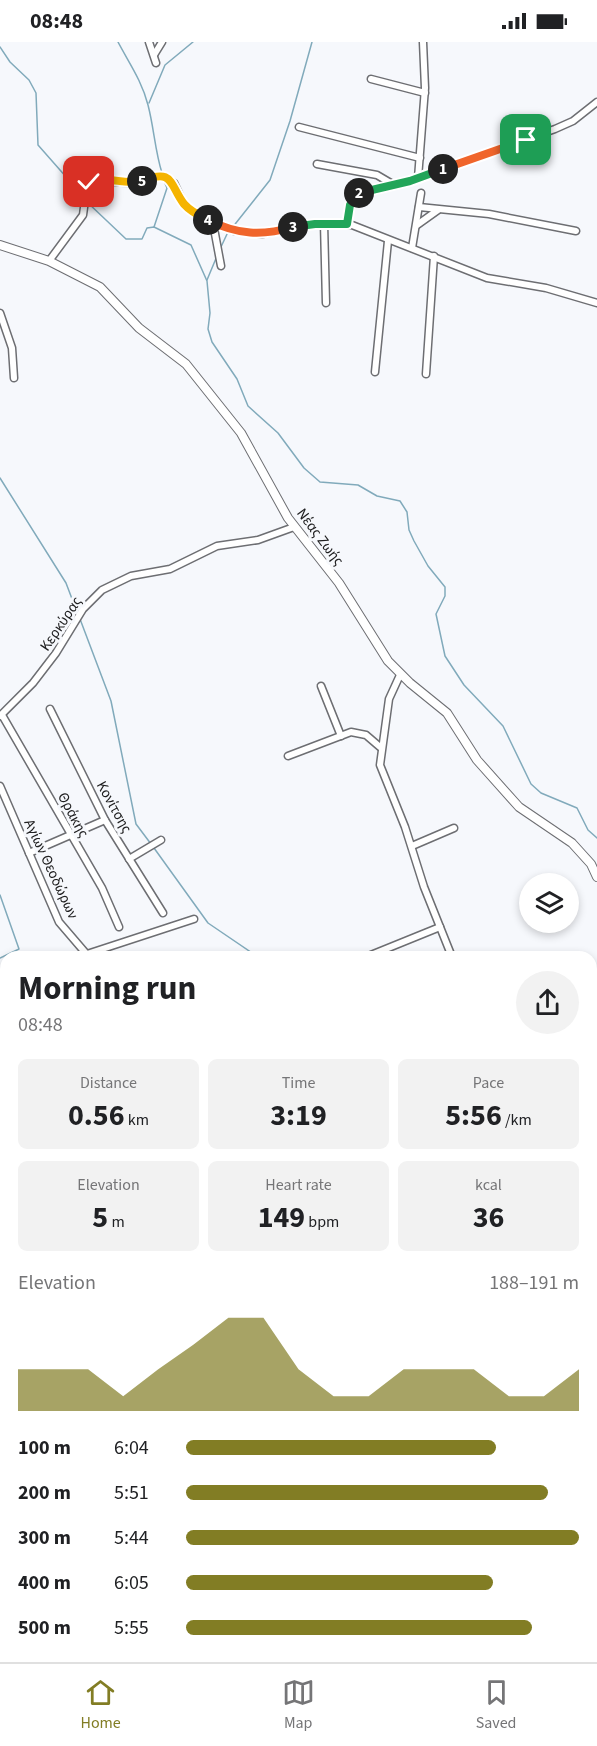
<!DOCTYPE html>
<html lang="en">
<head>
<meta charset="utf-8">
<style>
  body { margin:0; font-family:"Source Sans 3",sans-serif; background:#f2f2f2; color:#202124; height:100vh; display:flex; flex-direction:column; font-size:22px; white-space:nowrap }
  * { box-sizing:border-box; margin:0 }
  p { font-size:20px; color:#757577 }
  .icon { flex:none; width:33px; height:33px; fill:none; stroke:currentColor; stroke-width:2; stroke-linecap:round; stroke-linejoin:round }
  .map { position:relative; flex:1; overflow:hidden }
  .details { position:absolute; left:0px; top:909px; width:597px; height:711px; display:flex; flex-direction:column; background:#fff; border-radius:18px 18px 0 0; box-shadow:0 3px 9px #0003 }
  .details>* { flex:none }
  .buttons { position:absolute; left:519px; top:831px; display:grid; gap:12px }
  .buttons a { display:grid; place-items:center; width:60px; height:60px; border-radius:50%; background:#fff; box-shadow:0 3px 9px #0003; font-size:30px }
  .pin { position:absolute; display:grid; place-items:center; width:51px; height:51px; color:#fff; margin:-26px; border-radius:12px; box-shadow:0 3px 9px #0006 }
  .km { position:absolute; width:30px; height:30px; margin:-15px; border-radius:50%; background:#222; color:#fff; font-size:16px; line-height:30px; text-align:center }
  .round { display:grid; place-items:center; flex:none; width:63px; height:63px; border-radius:32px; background:#f2f2f2 }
  .headline { display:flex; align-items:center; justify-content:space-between; height:102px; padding:0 18px }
  h1 { font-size:33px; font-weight:700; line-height:45px }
  .metrics { display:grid; grid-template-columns:repeat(3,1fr); gap:9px; height:102px; padding:6px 18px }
  .metrics div { display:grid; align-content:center; border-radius:9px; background:#f2f2f2; text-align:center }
  .metrics b { font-size:30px; font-weight:700 }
  .metrics small { font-size:16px; font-weight:400 }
  .metrics p { font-size:16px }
  .chart { height:168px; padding:12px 18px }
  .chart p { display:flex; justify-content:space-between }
  .chart svg { width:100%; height:108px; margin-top:6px; fill:#827d24; opacity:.7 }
  ul { padding:0 18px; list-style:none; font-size:20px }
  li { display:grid; grid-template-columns:96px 72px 1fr; align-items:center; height:45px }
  li i { height:15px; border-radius:8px; background:#827d24 }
  .status { display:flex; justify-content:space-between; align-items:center; height:42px; padding:0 30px; background:#fff; direction:ltr }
  .status svg { height:16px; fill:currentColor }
  .dock { display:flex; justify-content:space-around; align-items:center; height:84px; border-top:2px solid #e0e0e0; background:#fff; font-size:16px; color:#757577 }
  .dock a { display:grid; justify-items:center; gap:3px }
  .dock .active { color:#827d24 }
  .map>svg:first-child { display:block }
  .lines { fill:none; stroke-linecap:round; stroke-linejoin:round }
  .stream { stroke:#81aabb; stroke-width:1.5 }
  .minor-casing { stroke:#6d6e72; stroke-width:9 }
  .tertiary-casing { stroke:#6d6e72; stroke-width:10 }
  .secondary-casing { stroke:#6d6e72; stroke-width:12 }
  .motorway-casing { stroke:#a55465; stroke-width:15 }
  .minor { stroke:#fff; stroke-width:6 }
  .tertiary { stroke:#fff; stroke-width:8 }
  .secondary { stroke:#fad4dc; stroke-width:9 }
  .motorway { stroke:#ed708a; stroke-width:12 }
  .rail { stroke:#67686a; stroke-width:1.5; stroke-dasharray:10 10; stroke-linecap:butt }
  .split-1-casing { stroke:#fff; stroke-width:12 }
  .split-2-casing { stroke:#fff; stroke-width:12 }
  .split-3-casing { stroke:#fff; stroke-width:12 }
  .split-4-casing { stroke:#fff; stroke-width:12 }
  .split-5-casing { stroke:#fff; stroke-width:12 }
  .split-6-casing { stroke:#fff; stroke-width:12 }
  .split-1 { stroke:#f0652b; stroke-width:8 }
  .split-2 { stroke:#22a559; stroke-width:8 }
  .split-3 { stroke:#22a559; stroke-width:8 }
  .split-4 { stroke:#f0652b; stroke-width:8 }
  .split-5 { stroke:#f5b400; stroke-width:8 }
  .split-6 { stroke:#f5b400; stroke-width:8 }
  .labels { text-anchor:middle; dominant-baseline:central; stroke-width:6; stroke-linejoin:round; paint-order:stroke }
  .street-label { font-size:15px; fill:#202021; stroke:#f6f8fc }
</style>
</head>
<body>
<div class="status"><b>08:48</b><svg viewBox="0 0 49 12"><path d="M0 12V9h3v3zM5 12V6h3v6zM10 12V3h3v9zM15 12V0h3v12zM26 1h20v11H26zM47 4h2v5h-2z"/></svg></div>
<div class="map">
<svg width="597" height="1620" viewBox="0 0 597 1620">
  <rect width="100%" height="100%" fill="#f6f8fc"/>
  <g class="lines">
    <!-- stream -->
    <g class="stream">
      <path d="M118,0C129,21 142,39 148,63C154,86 155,109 162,131"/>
      <path d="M0,5L10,20L29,38L36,51L38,103L82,153"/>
      <path d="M149,61L165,23L193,0"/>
      <path d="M87,160L126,197H142L147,186L154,185L191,203L207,239L210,271L208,287L212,300L237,337L248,364L278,391L304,426L320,440L358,443L377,454L400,459L407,470L409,488L414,499L428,524L445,545V554L436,572L445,614L464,643L503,684L531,742L541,751L577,766L588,788L597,796"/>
      <path d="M154,185L167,146L164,139"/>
      <path d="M232,186L270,138L290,79L312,0"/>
      <path d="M220,207L228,190"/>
      <path d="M207,238L217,214"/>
      <path d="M0,436L66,541L77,570"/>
      <path d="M80,577L111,659L136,782L151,802"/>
      <path d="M154,806L208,881L258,915"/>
      <path d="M0,853L19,907L0,916"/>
      <path d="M0,989L6,1007"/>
    </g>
    <!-- minor casing -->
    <g class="minor-casing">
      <g id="minor">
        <path d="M149,0L156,21"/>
        <path d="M154,13L162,0"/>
        <path d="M371,37L425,51"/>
        <path d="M299,85L420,116"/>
        <path d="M317,122L377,133L394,143"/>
        <path d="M418,136L425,46L423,0"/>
        <path d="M419,165L489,172L576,189"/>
        <path d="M213,181L221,224"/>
        <path d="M324,181L326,261"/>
        <path d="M347,182L350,163L359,151L410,139L555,87L573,79L597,60"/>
        <path d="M417,183L438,168"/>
        <path d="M412,206L421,151"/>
        <path d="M49,219L83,173L87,143L91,139L131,141L163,134L174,141L183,160L191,168L234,189L262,192L315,182L352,183L487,236L546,246L597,261"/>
        <path d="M0,271L12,306L14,336"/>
        <path d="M375,330L388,199"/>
        <path d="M426,332L434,214"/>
        <path d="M400,633L389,657L380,723L405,785L424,845L452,915"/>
        <path d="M321,644L341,694"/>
        <path d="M50,667L105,778L163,871"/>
        <path d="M2,673L102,846L119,885"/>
        <path d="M0,674L33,641L56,611L83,567L102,548L131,534L170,527L217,504L258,498L294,485"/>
        <path d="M288,714L351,690L366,693L380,705"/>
        <path d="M0,744L59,880L89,915"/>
        <path d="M412,804L454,786"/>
        <path d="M29,811L105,778"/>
        <path d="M129,817L161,798"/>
        <path d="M87,912L194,877"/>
        <path d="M366,915L440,885"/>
        <path d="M591,990L597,982"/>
        <path d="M596,1140L597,1139"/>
        <path d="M591,1322H597"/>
        <path d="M1,1331L6,1338"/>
        <path d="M0,1572L6,1571"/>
        <path d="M2,1600L6,1617"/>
        <path d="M90,1614V1620"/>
        <path d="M0,1618L19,1614"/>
      </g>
    </g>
    <!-- tertiary casing -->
    <g class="tertiary-casing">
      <g id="tertiary">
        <path d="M0,203L49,219L100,245L139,286L186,322L241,391L288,476L339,541L388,619L410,641L447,671L477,718L519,765L572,801L591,822L597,835"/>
        <path d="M591,1493L597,1490"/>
        <path d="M372,1620L382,1614"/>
      </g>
    </g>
    <!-- secondary casing -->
    <g class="secondary-casing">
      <g id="secondary">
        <path d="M591,1592L597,1588"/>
        <path d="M545,1620L555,1614"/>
      </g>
    </g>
    <!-- motorway casing -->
    <g class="motorway-casing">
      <g id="motorway">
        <path d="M591,1514L597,1510"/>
        <path d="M591,1532L597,1528"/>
        <path d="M405,1620L415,1614"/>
        <path d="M437,1620L447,1614"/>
      </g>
    </g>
    <!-- minor -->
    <use href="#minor" class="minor"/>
    <!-- tertiary -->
    <use href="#tertiary" class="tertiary"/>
    <!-- secondary -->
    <use href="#secondary" class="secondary"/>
    <!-- motorway -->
    <use href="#motorway" class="motorway"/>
    <!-- rail -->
    <g class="rail">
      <path d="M591,1567L597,1563"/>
      <path d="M506,1620L516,1614"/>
    </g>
  </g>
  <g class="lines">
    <!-- split-1 casing -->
    <g class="split-1-casing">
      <path id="split-1" d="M443,127L526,98"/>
    </g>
    <!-- split-2 casing -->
    <g class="split-2-casing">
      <path id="split-2" d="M359,151L410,139L443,127"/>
    </g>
    <!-- split-3 casing -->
    <g class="split-3-casing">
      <path id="split-3" d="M293,185L315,182H347L350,163L359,151"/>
    </g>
    <!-- split-4 casing -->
    <g class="split-4-casing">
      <path id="split-4" d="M208,178C238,193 262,194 293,185"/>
    </g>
    <!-- split-5 casing -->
    <g class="split-5-casing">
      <path id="split-5" d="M142,139C174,126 169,142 184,162C191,170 200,174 208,178"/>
    </g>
    <!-- split-6 casing -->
    <g class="split-6-casing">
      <path id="split-6" d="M89,140C101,132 125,144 142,139"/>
    </g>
    <!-- split-1 -->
    <use href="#split-1" class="split-1"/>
    <!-- split-2 -->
    <use href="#split-2" class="split-2"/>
    <!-- split-3 -->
    <use href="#split-3" class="split-3"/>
    <!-- split-4 -->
    <use href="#split-4" class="split-4"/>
    <!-- split-5 -->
    <use href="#split-5" class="split-5"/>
    <!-- split-6 -->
    <use href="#split-6" class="split-6"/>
  </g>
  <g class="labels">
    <!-- street labels -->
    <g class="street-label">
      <text transform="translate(320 495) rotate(53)">Νέας Ζωής</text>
      <text transform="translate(61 582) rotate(-56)">Κερκύρας</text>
      <text transform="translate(114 765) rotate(61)">Κονίτσης</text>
      <text transform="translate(73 773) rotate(62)">Θράκης</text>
      <text transform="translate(51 827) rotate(65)">Αγίων Θεοδώρων</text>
    </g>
  </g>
</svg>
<div class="buttons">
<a><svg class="icon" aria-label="layers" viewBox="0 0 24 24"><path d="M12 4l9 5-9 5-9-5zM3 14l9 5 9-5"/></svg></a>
</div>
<div class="pin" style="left:526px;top:98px;background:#1e9e55"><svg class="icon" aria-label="arrive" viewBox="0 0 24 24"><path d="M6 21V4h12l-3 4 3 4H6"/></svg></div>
<div class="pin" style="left:89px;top:140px;background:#d93025"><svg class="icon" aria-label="check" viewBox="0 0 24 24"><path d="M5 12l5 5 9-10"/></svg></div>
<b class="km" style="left:443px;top:127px">1</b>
<b class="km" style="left:359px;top:151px">2</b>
<b class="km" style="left:293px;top:185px">3</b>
<b class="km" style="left:208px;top:178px">4</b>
<b class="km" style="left:142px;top:139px">5</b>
<section class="details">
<div class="headline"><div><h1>Morning run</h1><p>08:48</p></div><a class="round"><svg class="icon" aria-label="share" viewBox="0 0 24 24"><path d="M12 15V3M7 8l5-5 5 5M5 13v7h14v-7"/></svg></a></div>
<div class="metrics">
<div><p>Distance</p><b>0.56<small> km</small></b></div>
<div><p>Time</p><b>3:19</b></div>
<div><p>Pace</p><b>5:56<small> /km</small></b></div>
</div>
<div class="metrics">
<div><p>Elevation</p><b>5<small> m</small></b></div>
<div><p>Heart rate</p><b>149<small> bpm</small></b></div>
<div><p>kcal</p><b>36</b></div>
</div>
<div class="chart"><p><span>Elevation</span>188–191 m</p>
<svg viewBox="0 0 160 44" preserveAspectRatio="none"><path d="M0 44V27L10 27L20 27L30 38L40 27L50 17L60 6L70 6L80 27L90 38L100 38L110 27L120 27L130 27L140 38L150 38L160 27V44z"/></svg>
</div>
<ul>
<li><b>100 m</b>6:04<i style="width:79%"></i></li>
<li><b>200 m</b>5:51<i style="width:92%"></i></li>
<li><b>300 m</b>5:44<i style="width:100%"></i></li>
<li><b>400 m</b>6:05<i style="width:78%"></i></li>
<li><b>500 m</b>5:55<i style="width:88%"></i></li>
</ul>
</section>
</div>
<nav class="dock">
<a class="active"><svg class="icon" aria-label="home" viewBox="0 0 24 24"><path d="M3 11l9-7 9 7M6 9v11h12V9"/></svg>Home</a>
<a><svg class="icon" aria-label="map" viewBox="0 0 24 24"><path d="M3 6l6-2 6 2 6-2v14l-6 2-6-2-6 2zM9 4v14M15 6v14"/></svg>Map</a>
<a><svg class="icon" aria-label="saved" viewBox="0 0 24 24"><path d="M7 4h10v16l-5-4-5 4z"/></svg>Saved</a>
</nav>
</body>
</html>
